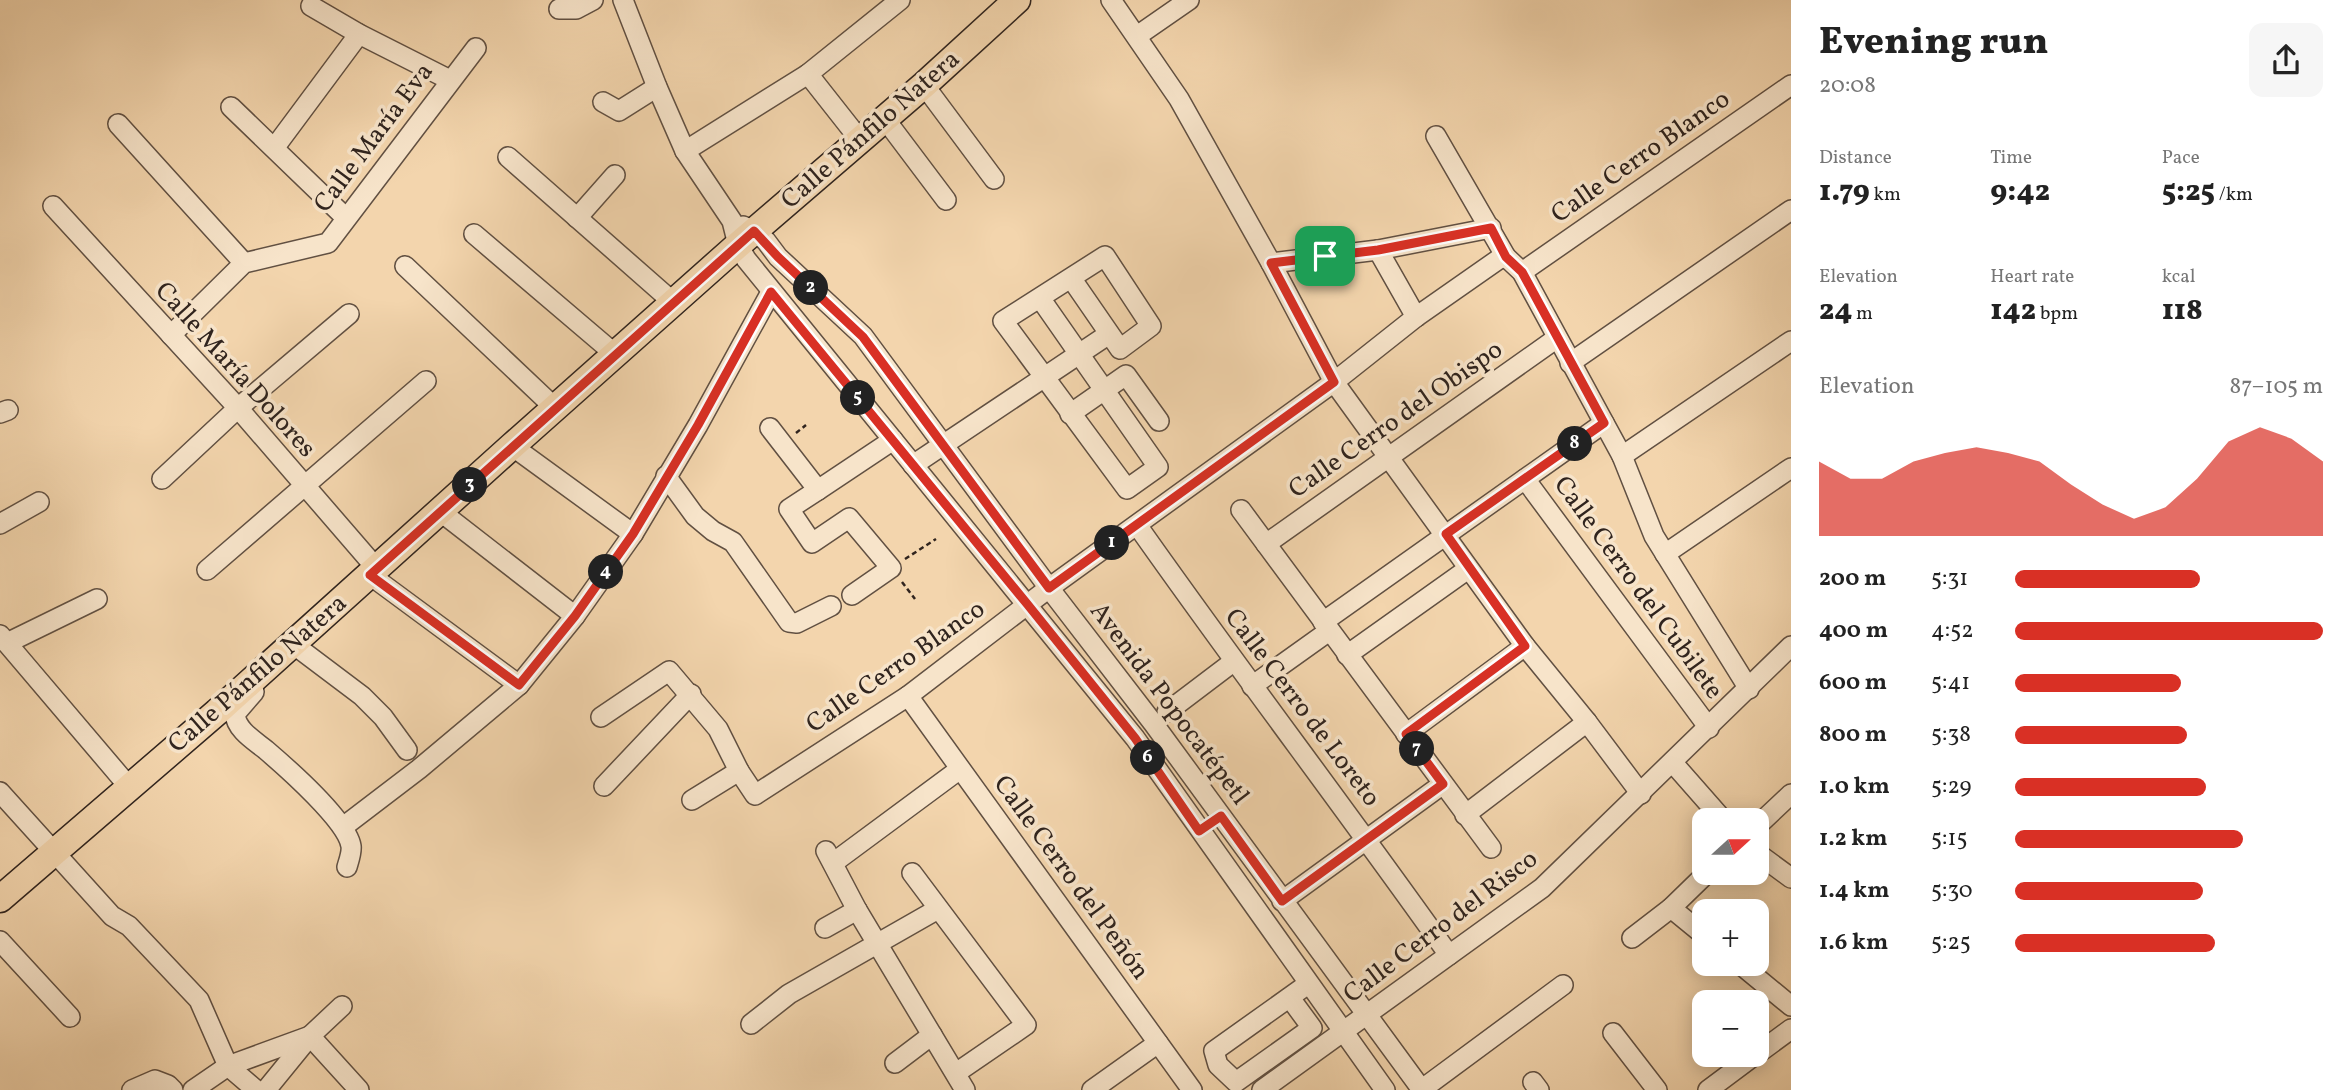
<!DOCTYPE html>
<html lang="en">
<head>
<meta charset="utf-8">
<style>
  body { margin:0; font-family:Vollkorn,serif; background:#f6f6f6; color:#222; height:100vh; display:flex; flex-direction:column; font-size:26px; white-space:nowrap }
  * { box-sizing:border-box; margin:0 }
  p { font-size:23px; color:#767676 }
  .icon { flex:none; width:38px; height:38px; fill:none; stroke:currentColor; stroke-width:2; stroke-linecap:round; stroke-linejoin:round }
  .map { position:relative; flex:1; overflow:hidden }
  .details { display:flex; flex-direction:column; background:#fff; width:560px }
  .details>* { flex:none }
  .needle { width:46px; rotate:69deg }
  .controls { position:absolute; left:1692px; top:808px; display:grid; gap:14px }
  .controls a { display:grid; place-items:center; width:77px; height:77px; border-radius:14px; background:#fff; box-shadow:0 4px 18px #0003; font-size:35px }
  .pin { position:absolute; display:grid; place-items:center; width:60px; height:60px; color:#fff; margin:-30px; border-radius:14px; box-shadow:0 4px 10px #0006 }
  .km { position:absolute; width:35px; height:35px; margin:-18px; border-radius:50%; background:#222; color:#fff; font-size:19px; line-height:35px; text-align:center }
  .round { display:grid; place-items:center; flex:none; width:74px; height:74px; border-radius:14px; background:#f6f6f6 }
  .head { display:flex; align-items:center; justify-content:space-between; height:119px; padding:0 28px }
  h1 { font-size:38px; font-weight:800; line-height:52px }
  .figures { display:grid; grid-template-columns:repeat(3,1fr); gap:10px; height:119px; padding:7px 28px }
  .figures div { display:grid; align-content:center }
  .figures b { font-size:30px; font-weight:800 }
  .figures small { font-size:19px; font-weight:400 }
  .figures p { font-size:19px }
  .chart { height:196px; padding:14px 28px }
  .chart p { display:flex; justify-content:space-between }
  .chart svg { width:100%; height:126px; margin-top:7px; fill:#d93025; opacity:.7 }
  ul { padding:0 28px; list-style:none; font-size:23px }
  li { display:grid; grid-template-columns:112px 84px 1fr; align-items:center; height:52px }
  li i { height:18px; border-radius:9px; background:#d93025 }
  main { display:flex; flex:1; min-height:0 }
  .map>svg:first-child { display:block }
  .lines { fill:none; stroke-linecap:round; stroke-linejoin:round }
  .minor-casing { stroke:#615042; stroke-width:22 }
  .major-casing { stroke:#30241e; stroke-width:29 }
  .path { stroke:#30241e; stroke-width:2.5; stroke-dasharray:5 3.5; stroke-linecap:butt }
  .minor { stroke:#f7e4ca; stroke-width:19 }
  .major { stroke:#f3d5ad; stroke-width:26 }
  .route-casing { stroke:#fff; stroke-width:14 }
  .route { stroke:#d93025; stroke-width:9 }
  .labels { text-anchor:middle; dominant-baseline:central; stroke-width:7; stroke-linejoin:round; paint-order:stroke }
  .street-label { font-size:26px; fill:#30241e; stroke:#f7e4ca }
</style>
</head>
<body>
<main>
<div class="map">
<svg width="1791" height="1090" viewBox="0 0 1791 1090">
  <rect width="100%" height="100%" fill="#f3d5ad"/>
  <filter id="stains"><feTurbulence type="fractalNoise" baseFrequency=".00286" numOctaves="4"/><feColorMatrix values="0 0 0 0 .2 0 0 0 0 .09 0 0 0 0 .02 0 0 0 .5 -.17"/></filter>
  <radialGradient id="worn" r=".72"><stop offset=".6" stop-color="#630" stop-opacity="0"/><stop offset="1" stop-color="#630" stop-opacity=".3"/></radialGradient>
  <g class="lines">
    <!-- minor casing -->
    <g class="minor-casing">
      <g id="minor">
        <path d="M623,0L657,87L685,151L732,221L738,245L746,259L1135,738L1385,1090"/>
        <path d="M1111,0L1179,99L1271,263L1334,382L1525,646L1587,722L1641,794"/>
        <path d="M311,6L359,34L450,80"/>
        <path d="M559,9H576L593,0"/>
        <path d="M1137,36L1189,0"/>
        <path d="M808,74L860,140"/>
        <path d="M924,85L994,179"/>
        <path d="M603,102L619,111L657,87"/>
        <path d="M231,107L346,218"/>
        <path d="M885,119L946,200"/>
        <path d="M118,124L244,263"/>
        <path d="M1436,136L1506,257L1522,272L1622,456L1654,536L1749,689"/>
        <path d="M275,147L359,34"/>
        <path d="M685,151L808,74L900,0"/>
        <path d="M508,157L674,303"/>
        <path d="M53,206L238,408L377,569"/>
        <path d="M577,218L615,175"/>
        <path d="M743,226L754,231L766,241L778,257L863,336L1049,588L1153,723L1422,1090"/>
        <path d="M474,234L616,355"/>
        <path d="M1378,250L1416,317"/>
        <path d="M1271,263L1378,250L1491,228"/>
        <path d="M405,266L555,408"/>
        <path d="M1522,272L1791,85"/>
        <path d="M1040,298L1158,467L1127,489L1003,321L1105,256L1151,326L1120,349L1071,278"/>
        <path d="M171,335L244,263L328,243L476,48"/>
        <path d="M1570,363L1791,210"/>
        <path d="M0,413L8,410"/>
        <path d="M1070,414L1126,375L1159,421"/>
        <path d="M770,428L818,490L789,509L812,543L849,518L891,568L852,595"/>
        <path d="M512,446L633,534"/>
        <path d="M1622,456L1791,341"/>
        <path d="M913,465L1109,334"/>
        <path d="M666,476L695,516L713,531L733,542L789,622L797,623L831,606"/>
        <path d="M162,479L238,408L349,314"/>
        <path d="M1525,479L1709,728"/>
        <path d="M818,490L893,440"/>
        <path d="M1241,510L1491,848"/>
        <path d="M441,512L575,616"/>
        <path d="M0,524L39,502"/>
        <path d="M1137,525C1239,670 1347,811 1449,955"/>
        <path d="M1266,544L1557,338"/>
        <path d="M1665,554L1791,468"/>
        <path d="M207,570L426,381"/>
        <path d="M370,575L519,685"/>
        <path d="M1323,622L1604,423"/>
        <path d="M0,635L130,788"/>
        <path d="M7,643L97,599"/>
        <path d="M293,644L362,696L383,717L407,750"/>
        <path d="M1347,655L1468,569"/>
        <path d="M1252,686L1329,631"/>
        <path d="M254,692L235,714C236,730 255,741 266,750C287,768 347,821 351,846C352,852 349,860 347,867"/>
        <path d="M908,696L1192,1090"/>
        <path d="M1167,712L1233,662"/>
        <path d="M601,717L669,671L718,729L739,771L755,795L908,696L1049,588L1334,382L1416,317L1499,259L1506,257"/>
        <path d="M1406,734L1525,646"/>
        <path d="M1673,763L1724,821"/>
        <path d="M604,786L691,694"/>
        <path d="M0,792L112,916L129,926L199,1000L228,1066L256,1090"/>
        <path d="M692,800L739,771"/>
        <path d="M1465,815L1587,722"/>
        <path d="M1757,826L1791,794"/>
        <path d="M343,827L419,769L519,685L575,616L633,534L698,425L771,292"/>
        <path d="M826,851L857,910L965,1090"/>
        <path d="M1757,853L1791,878"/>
        <path d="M833,863L960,769"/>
        <path d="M912,873L1026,1025L956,1073"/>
        <path d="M1282,901L1443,784"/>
        <path d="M1671,908L1704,935"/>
        <path d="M825,928L857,910"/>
        <path d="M1632,938L1671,908L1707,873"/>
        <path d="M0,941L70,1017"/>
        <path d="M1740,964L1791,1006"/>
        <path d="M1290,998L1312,1028L1236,1082L1218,1065L1214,1051L1308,984"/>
        <path d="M751,1024L789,994L938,909"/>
        <path d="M1613,1033L1657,1090"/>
        <path d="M1757,1054L1791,1029"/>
        <path d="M895,1063L932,1035"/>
        <path d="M1533,1082L1539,1090"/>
        <path d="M132,1090L155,1080L168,1085L173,1090"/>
        <path d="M193,1090L228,1066L310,1036L359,1090"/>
        <path d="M266,1090L310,1036L342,1006"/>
        <path d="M1092,1090L1158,1043"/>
        <path d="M1262,1090L1542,888L1791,646"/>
        <path d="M1421,1090L1563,985"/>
        <path d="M1708,1090L1755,1055"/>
      </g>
    </g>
    <!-- major casing -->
    <g class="major-casing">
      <path id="major" d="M0,899L217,712L512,446L738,245L924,85L1017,0"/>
    </g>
    <!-- path -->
    <g class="path">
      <path d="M796,433L806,425"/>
      <path d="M905,559L936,539"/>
      <path d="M902,582L915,599"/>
    </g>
    <!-- minor -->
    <use href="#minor" class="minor"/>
    <!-- major -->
    <use href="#major" class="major"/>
  </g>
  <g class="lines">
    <!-- route casing -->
    <g class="route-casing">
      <path id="route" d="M1491,228L1506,257L1522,272L1604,423L1446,534L1525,646L1406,734L1443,784L1282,901L1221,816L1199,831L1135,738L1028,605L771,292L698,425L633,534L575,616L519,685L370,575L754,231L778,257L863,337L1049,588L1334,382L1271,263L1378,250Z"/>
    </g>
    <!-- route -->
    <use href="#route" class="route"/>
  </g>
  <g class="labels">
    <!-- street labels -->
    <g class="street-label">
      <text transform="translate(871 130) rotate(-41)">Calle Pánfilo Natera</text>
      <text transform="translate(374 138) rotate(-53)">Calle María Eva</text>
      <text transform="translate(1641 157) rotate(-35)">Calle Cerro Blanco</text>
      <text transform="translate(235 370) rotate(48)">Calle María Dolores</text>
      <text transform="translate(1396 420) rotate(-35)">Calle Cerro del Obispo</text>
      <text transform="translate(1638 588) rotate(54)">Calle Cerro del Cubilete</text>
      <text transform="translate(896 667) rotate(-35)">Calle Cerro Blanco</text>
      <text transform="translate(258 674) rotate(-41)">Calle Pánfilo Natera</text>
      <text transform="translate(1169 704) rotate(53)">Avenida Popocatépetl</text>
      <text transform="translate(1302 708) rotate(53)">Calle Cerro de Loreto</text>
      <text transform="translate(1071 878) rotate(54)">Calle Cerro del Peñón</text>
      <text transform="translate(1441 927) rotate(-37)">Calle Cerro del Risco</text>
    </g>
  </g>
  <rect width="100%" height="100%" filter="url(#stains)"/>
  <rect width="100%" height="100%" fill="url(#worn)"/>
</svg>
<div class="controls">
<a><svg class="needle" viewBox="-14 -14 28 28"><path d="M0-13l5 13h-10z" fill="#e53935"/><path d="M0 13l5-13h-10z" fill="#767676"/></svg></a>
<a>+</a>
<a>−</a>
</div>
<div class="pin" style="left:1325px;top:256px;background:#1e9e55"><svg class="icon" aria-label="arrive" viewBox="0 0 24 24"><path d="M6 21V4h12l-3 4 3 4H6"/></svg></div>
<b class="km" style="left:1112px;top:543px">1</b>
<b class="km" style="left:811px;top:288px">2</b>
<b class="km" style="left:470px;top:485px">3</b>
<b class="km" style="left:606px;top:572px">4</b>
<b class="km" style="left:858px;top:398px">5</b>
<b class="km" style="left:1148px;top:758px">6</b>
<b class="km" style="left:1417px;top:749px">7</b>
<b class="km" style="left:1575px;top:444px">8</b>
</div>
<section class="details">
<div class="head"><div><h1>Evening run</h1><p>20:08</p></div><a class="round"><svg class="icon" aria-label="share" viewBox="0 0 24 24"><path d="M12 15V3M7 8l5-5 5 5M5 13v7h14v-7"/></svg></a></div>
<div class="figures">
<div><p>Distance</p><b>1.79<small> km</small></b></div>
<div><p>Time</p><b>9:42</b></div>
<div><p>Pace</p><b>5:25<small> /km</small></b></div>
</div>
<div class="figures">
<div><p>Elevation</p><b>24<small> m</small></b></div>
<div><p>Heart rate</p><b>142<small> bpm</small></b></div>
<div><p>kcal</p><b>118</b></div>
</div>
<div class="chart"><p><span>Elevation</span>87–105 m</p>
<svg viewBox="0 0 160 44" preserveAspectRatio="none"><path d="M0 44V18L10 24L20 24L30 18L40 15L50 13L60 15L70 18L80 26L90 33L100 38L110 34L120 24L130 11L140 6L150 10L160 18V44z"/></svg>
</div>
<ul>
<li><b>200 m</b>5:31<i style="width:60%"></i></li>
<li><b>400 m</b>4:52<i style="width:100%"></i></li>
<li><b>600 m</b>5:41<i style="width:54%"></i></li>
<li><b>800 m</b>5:38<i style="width:56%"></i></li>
<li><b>1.0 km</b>5:29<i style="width:62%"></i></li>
<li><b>1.2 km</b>5:15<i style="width:74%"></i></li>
<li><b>1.4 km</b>5:30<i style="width:61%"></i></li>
<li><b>1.6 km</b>5:25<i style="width:65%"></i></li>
</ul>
</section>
</main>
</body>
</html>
